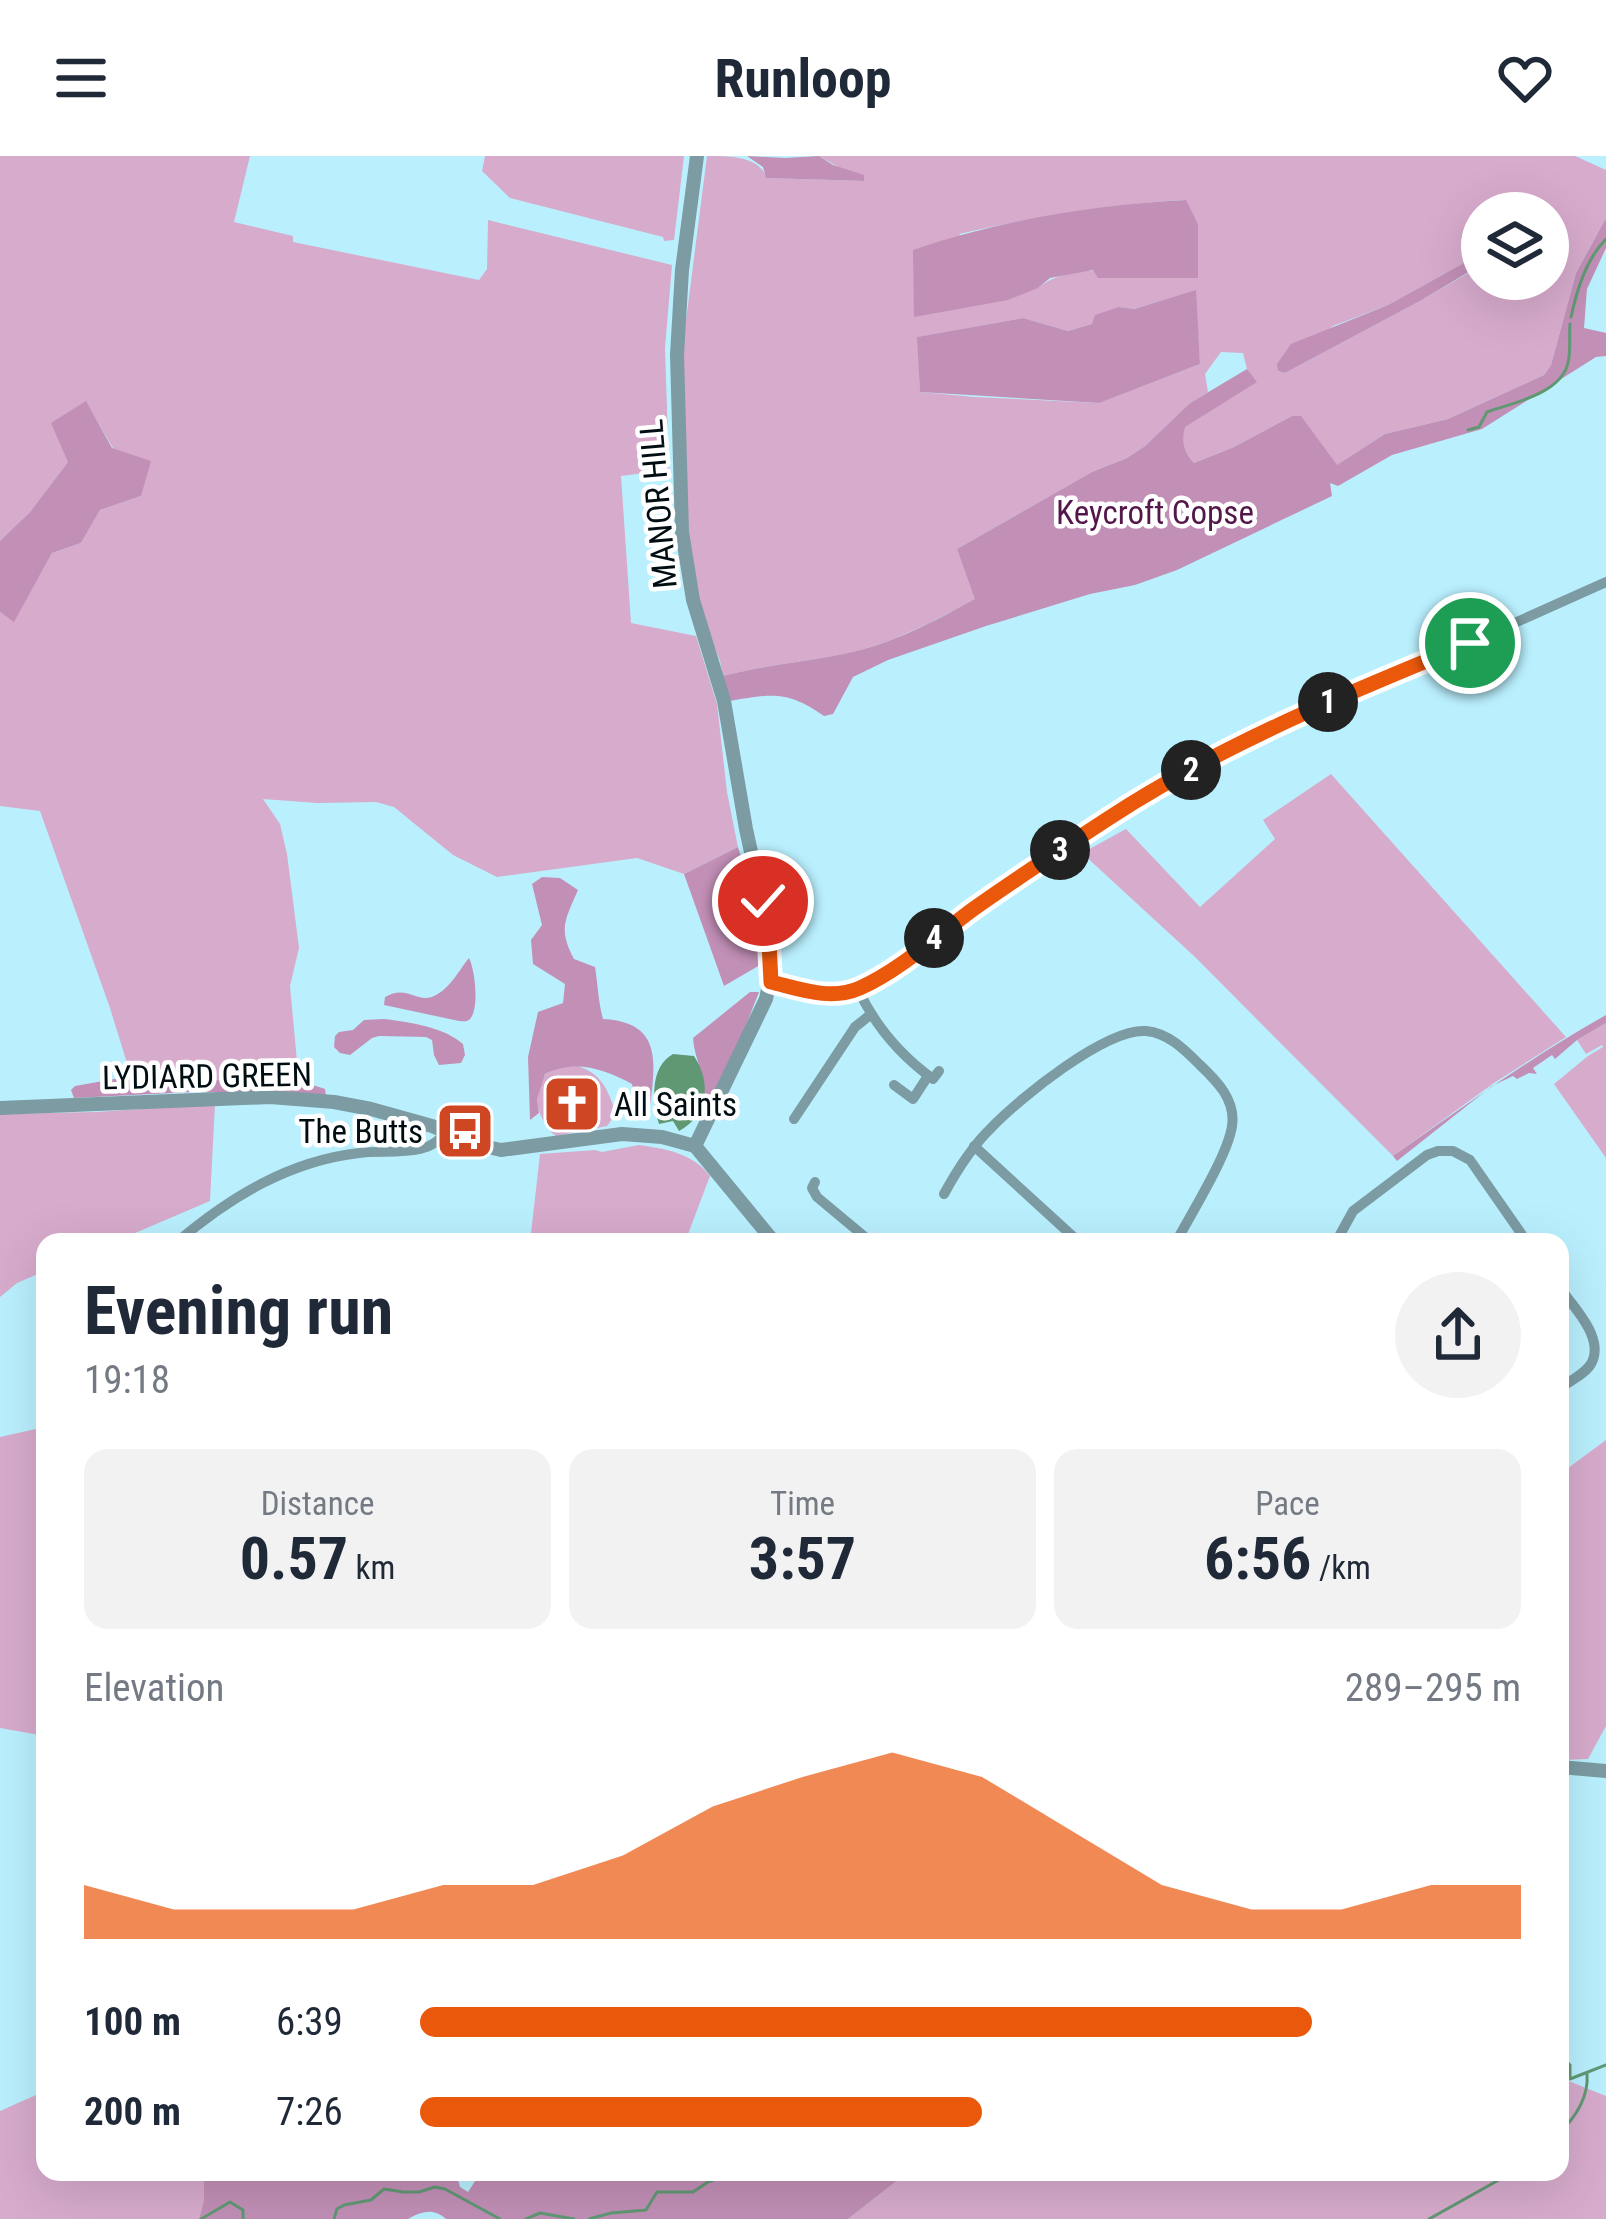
<!DOCTYPE html>
<html lang="en">
<head>
<meta charset="utf-8">
<style>
  body { margin:0; font-family:"Roboto Condensed",sans-serif; background:#f2f2f3; color:#1f2937; height:100vh; display:flex; flex-direction:column; font-size:45px; white-space:nowrap }
  * { box-sizing:border-box; margin:0 }
  p { font-size:39px; color:#747a83 }
  .icon { flex:none; width:66px; height:66px; fill:none; stroke:currentColor; stroke-width:2; stroke-linecap:round; stroke-linejoin:round }
  .map { position:relative; flex:1; overflow:hidden }
  .panel { position:absolute; left:36px; top:1077px; width:1533px; height:948px; display:flex; flex-direction:column; background:#fff; border-radius:24px; box-shadow:0 12px 48px #0002 }
  .panel>* { flex:none }
  .fabs { position:absolute; left:1461px; top:36px; display:grid; gap:24px }
  .fabs a { display:grid; place-items:center; width:108px; height:108px; border-radius:50%; background:#fff; box-shadow:0 12px 48px #0002; font-size:60px }
  .pin { position:absolute; display:grid; place-items:center; width:102px; height:102px; color:#fff; margin:-51px; border:6px solid #fff; border-radius:50%; box-shadow:0 3px 12px #0007 }
  .km { position:absolute; width:60px; height:60px; margin:-30px; border-radius:50%; background:#222; color:#fff; font-size:33px; line-height:60px; text-align:center }
  .round { display:grid; place-items:center; flex:none; width:126px; height:126px; border-radius:63px; background:#f2f2f3 }
  .headline { display:flex; align-items:center; justify-content:space-between; height:204px; padding:0 48px }
  h1 { font-size:66px; font-weight:700; line-height:90px }
  .figures { display:grid; grid-template-columns:repeat(3,1fr); gap:18px; height:204px; padding:12px 48px }
  .figures div { display:grid; align-content:center; border-radius:24px; background:#f2f2f3; text-align:center }
  .figures b { font-size:60px; font-weight:700 }
  .figures small { font-size:33px; font-weight:400 }
  .figures p { font-size:33px }
  .chart { height:336px; padding:24px 48px }
  .chart p { display:flex; justify-content:space-between }
  .chart svg { width:100%; height:216px; margin-top:12px; fill:#ea580c; opacity:.7 }
  ul { padding:0 48px; list-style:none; font-size:39px }
  li { display:grid; grid-template-columns:192px 144px 1fr; align-items:center; height:90px }
  li i { height:30px; border-radius:15px; background:#ea580c }
  header { display:flex; justify-content:space-between; align-items:center; height:156px; padding:0 48px; background:#fff; font-size:54px; font-weight:700 }
  .map>svg:first-child { display:block }
  .green { fill:#d7abcc; fill-rule:evenodd }
  .forest { fill:#c28fb6 }
  .water { fill:#609874 }
  .lines { fill:none; stroke-linecap:round; stroke-linejoin:round }
  .stream { stroke:#609874; stroke-width:3 }
  .minor { stroke:#7c9ba3; stroke-width:10 }
  .tertiary { stroke:#7c9ba3; stroke-width:14 }
  .route-casing { stroke:#fff; stroke-width:24 }
  .route { stroke:#ea580c; stroke-width:15 }
  .labels { text-anchor:middle; dominant-baseline:central; stroke-width:9; stroke-linejoin:round; paint-order:stroke }
  .street-label { font-size:33px; fill:#000e13; stroke:#fff }
  .park-label { font-size:33px; fill:#54174a; stroke:#fff }
  .poi-label { font-size:33px; fill:#000e13; stroke:#fff; text-anchor:start }
</style>
</head>
<body>
<header><svg class="icon" aria-label="menu" viewBox="0 0 24 24"><path d="M4 6h16M4 12h16M4 18h16"/></svg>Runloop<svg class="icon" aria-label="heart" viewBox="0 0 24 24"><path d="M12 20l-8-8c-3-5 5-10 8-4 3-6 11-1 8 4z"/></svg></header>
<div class="map">
<svg width="1606" height="2063" viewBox="0 0 1606 2063">
  <rect width="100%" height="100%" fill="#baf0fe"/>
  <!-- green -->
  <g class="green">
    <path d="M0,0H250L234,66L293,80V86L479,124L487,113L488,64L672,109L665,192L669,314L621,320L631,467L696,480L717,548L727,636L738,691L684,718L637,702L497,721L453,699L394,651L376,646L317,647L263,643L280,668L287,698L299,792L290,830L299,927L131,920L110,852L40,655L0,650V456L14,465L52,397L81,387L100,354L141,340L86,246L68,306L30,356L0,385Z"/>
    <path d="M485,0H684L674,84L664,85L663,81L510,42L482,15Z"/>
    <path d="M707,0C730,0 759,0 767,22L863,25L819,0H1575L1606,14V62L1576,117L1551,209L1544,219L1448,263L1385,278L1336,310L1301,261L1292,260L1234,291L1194,307C1184,296 1181,286 1184,271L1256,226L1247,213L1243,197L1221,196L1205,218L1208,236L1190,247L1145,290L1127,302L1092,316L957,393L976,443C933,465 892,488 845,498C804,506 764,509 723,520L720,505L704,467L684,365L683,188ZM1185,44L1198,68V121C1152,118 1074,102 1038,132L959,78C1034,61 1109,48 1185,44ZM1482,57H1548V123H1482V109L1420,145L1285,217L1278,215L1333,170L1388,149L1482,97ZM1195,135L1200,208L1098,247L975,241L920,236L918,181L1023,162L1068,175L1092,168L1119,151L1133,153Z"/>
    <path d="M1331,618L1566,881L1494,927L1393,1000L1195,801L1082,697L1126,673L1200,751L1275,683L1263,664Z"/>
    <path d="M1606,867V1002L1554,928L1588,900L1603,891L1602,889L1586,898L1577,884Z"/>
    <path d="M577,910C602,917 608,934 616,958L607,970L556,980C539,968 528,933 547,917C555,910 567,911 577,910Z"/>
    <path d="M215,948L210,1045L114,1086H45V1115L17,1127L0,1141V958L96,956Z"/>
    <path d="M639,989C666,993 693,997 710,1020L685,1086H530L540,998L595,994L602,996Z"/>
    <path d="M45,1271V1580L0,1572V1281Z"/>
    <path d="M1606,1284V1570L1588,1603L1560,1604V1318Z"/>
    <path d="M1560,1913L1567,1914L1566,1924L1606,1940V2063H848L908,2016H1560Z"/>
    <path d="M45,1935V2016H204V2044L199,2063H0V1955Z"/>
  </g>
  <!-- forest -->
  <g class="forest">
    <path d="M747,0L785,2L819,0L833,9L864,19V25L766,22L763,11Z"/>
    <path d="M1186,44L1198,68V122H1098L1093,114L1050,122L1038,132L1008,144L914,161L913,94C1001,64 1093,49 1186,44Z"/>
    <path d="M1606,62V92L1587,133L1584,172L1606,177V200L1596,201L1482,273L1392,299L1338,330L1330,327L1332,340L1177,414L1135,429L1090,438L986,470L888,504L853,521L833,558L824,560C787,534 771,538 729,545L723,520C764,509 804,506 844,498C892,488 933,466 975,443L957,393L1092,316L1127,302L1145,290L1190,247L1247,213L1257,226L1185,271C1181,286 1184,296 1194,307L1234,291L1292,260H1301L1337,309L1385,278L1448,263L1544,219L1551,209L1576,117Z"/>
    <path d="M1482,97V108L1420,145L1285,217L1278,215L1277,208L1291,188L1388,149Z"/>
    <path d="M1196,134L1200,208L1099,247L920,236L917,181L1023,162L1068,175L1092,168L1095,159L1119,151L1134,153Z"/>
    <path d="M86,245L112,292L151,305L141,340L100,354L81,387L52,397L14,466L0,456V385L30,356L68,306L51,267Z"/>
    <path d="M738,691C749,727 769,771 760,809L724,830L684,718Z"/>
    <path d="M542,721L560,722L578,734C565,764 558,773 574,803L595,811C598,829 598,845 603,863C661,866 656,904 650,950L640,958L632,928C603,913 576,903 545,918L537,943L539,957L530,964L528,901L538,856L563,847L565,828L533,808L531,784L542,769L532,728Z"/>
    <path d="M469,802C475,813 480,855 469,864C466,866 462,865 459,865L384,849L385,841C407,828 417,848 434,840C450,833 459,814 469,802Z"/>
    <path d="M750,836H759L720,936L701,967C702,949 706,930 700,913C697,901 694,895 693,882Z"/>
    <path d="M1606,859V867L1577,884L1555,903L1552,899L1533,912L1537,918L1529,917L1517,923L1513,920L1492,930L1397,1005L1393,1000C1465,950 1529,902 1606,859Z"/>
    <path d="M384,863C409,866 444,871 463,888L465,899L461,907L439,909L434,899L432,884L426,881L379,880L372,882L350,899L340,897L334,891L335,880L339,876L353,874L364,864Z"/>
    <path d="M131,920L310,928L325,933L326,941L309,938L192,936L74,942L71,934L75,930Z"/>
    <path d="M204,2016H456L460,2031L468,2036L481,2016H908L848,2063H446C434,2052 422,2055 408,2063H199L204,2044Z"/>
  </g>
  <!-- water -->
  <path class="water" d="M673,898L694,900C712,927 708,960 679,975L673,965L659,968C652,944 650,911 673,898Z"/>
  <g class="lines">
    <!-- stream -->
    <g class="stream">
      <path d="M1571,161C1577,134 1586,103 1606,83"/>
      <path d="M1468,274L1479,271L1487,256C1512,247 1561,238 1568,207C1571,195 1569,180 1570,168"/>
      <path d="M1560,1910L1567,1906L1570,1909V1923L1606,1909"/>
      <path d="M1560,1976C1576,1961 1589,1940 1587,1918"/>
      <path d="M811,2016L838,2021L857,2016"/>
      <path d="M201,2063L230,2046L243,2054V2063"/>
      <path d="M334,2063L337,2053L344,2049L371,2044L384,2033L403,2036H419L435,2031L445,2033L500,2063"/>
      <path d="M526,2063L540,2057L574,2063"/>
      <path d="M589,2063L611,2057L646,2054L657,2036H693L708,2026L735,2016"/>
      <path d="M1429,2063L1513,2016"/>
    </g>
    <!-- minor -->
    <g class="minor">
      <path d="M771,827L825,839L858,833L1107,663L1196,611L1319,550L1470,487L1606,426"/>
      <path d="M858,833C875,870 900,899 933,923L939,915"/>
      <path d="M894,929L913,943L928,920"/>
      <path d="M794,963L855,871L870,859"/>
      <path d="M974,990L1079,1086"/>
      <path d="M815,1026L812,1032L817,1041L871,1086"/>
      <path d="M944,1038C957,1014 972,990 992,971C1020,942 1106,872 1146,875C1168,877 1184,893 1199,908C1217,925 1236,944 1232,970C1228,999 1191,1058 1176,1086"/>
      <path d="M177,1086C230,1041 289,1005 359,997C386,993 432,1003 445,975"/>
      <path d="M1336,1086L1353,1055L1427,999L1438,995H1453L1470,1004L1527,1086"/>
      <path d="M1560,1132C1573,1150 1604,1181 1592,1206C1587,1217 1570,1225 1560,1232"/>
    </g>
    <!-- tertiary -->
    <g class="tertiary">
      <path d="M0,952L270,941L334,946L371,953L432,970L479,989L501,994L622,978L662,981L695,990L774,1086"/>
      <path d="M695,990L766,843L772,814L767,769L746,673L724,545L693,444L682,376L677,199L682,114L697,0"/>
      <path d="M1560,1611L1606,1615"/>
    </g>
  </g>
  <g class="lines">
    <!-- route casing -->
    <g class="route-casing">
      <path id="route" d="M763,745L769,787L771,826C800,833 831,845 860,832C900,814 937,780 972,754C1017,722 1063,692 1109,662C1222,588 1346,538 1470,487"/>
    </g>
    <!-- route -->
    <use href="#route" class="route"/>
  </g>
  <!-- icons -->
  <defs>
    <g id="church-square" transform="scale(3)"><rect x="-9" y="-9" width="18" height="18" rx="4" fill="#cf4622" stroke="#fff"/><path d="M-1.2-6h2.4v3.5h3.3v2.4h-3.3V6h-2.4V-.1h-3.3v-2.4h3.3Z" fill="#fff"/></g>
    <g id="bus-square" transform="scale(3)"><rect x="-9" y="-9" width="18" height="18" rx="4" fill="#cf4622" stroke="#fff"/><path d="M-5-6H5V4H4V6H2V4H-2V6H-4V4H-5ZM-3.5-4V0h7V-4ZM-3.5 1.2v1.5H-2V1.2ZM2 1.2v1.5H3.5V1.2Z" fill="#fff"/></g>
  </defs>
  <g fill-rule="evenodd">
    <use href="#church-square" x="572" y="948"/>
    <use href="#bus-square" x="465" y="975"/>
  </g>
  <g class="labels">
    <!-- street labels -->
    <g class="street-label">
      <text transform="translate(658 348) rotate(-95)">MANOR HILL</text>
      <text transform="translate(207 920) rotate(-1)">LYDIARD GREEN</text>
    </g>
    <!-- park labels -->
    <g class="park-label">
      <text x="1155" y="356">Keycroft Copse</text>
    </g>
    <!-- poi labels -->
    <g class="poi-label">
      <text x="614" y="948">All Saints</text>
      <text x="423" y="975" text-anchor="end">The Butts</text>
    </g>
  </g>
</svg>
<div class="fabs">
<a><svg class="icon" aria-label="layers" viewBox="0 0 24 24"><path d="M12 4l9 5-9 5-9-5zM3 14l9 5 9-5"/></svg></a>
</div>
<div class="pin" style="left:1470px;top:487px;background:#1e9e55"><svg class="icon" aria-label="arrive" viewBox="0 0 24 24"><path d="M6 21V4h12l-3 4 3 4H6"/></svg></div>
<div class="pin" style="left:763px;top:745px;background:#d93025"><svg class="icon" aria-label="check" viewBox="0 0 24 24"><path d="M5 12l5 5 9-10"/></svg></div>
<b class="km" style="left:1328px;top:546px">1</b>
<b class="km" style="left:1191px;top:614px">2</b>
<b class="km" style="left:1060px;top:694px">3</b>
<b class="km" style="left:934px;top:782px">4</b>
<section class="panel">
<div class="headline"><div><h1>Evening run</h1><p>19:18</p></div><a class="round"><svg class="icon" aria-label="share" viewBox="0 0 24 24"><path d="M12 15V3M7 8l5-5 5 5M5 13v7h14v-7"/></svg></a></div>
<div class="figures">
<div><p>Distance</p><b>0.57<small> km</small></b></div>
<div><p>Time</p><b>3:57</b></div>
<div><p>Pace</p><b>6:56<small> /km</small></b></div>
</div>
<div class="chart"><p><span>Elevation</span>289–295 m</p>
<svg viewBox="0 0 160 44" preserveAspectRatio="none"><path d="M0 44V33L10 38L20 38L30 38L40 33L50 33L60 27L70 17L80 11L90 6L100 11L110 22L120 33L130 38L140 38L150 33L160 33V44z"/></svg>
</div>
<ul>
<li><b>100 m</b>6:39<i style="width:81%"></i></li>
<li><b>200 m</b>7:26<i style="width:51%"></i></li>
</ul>
</section>
</div>
</body>
</html>
